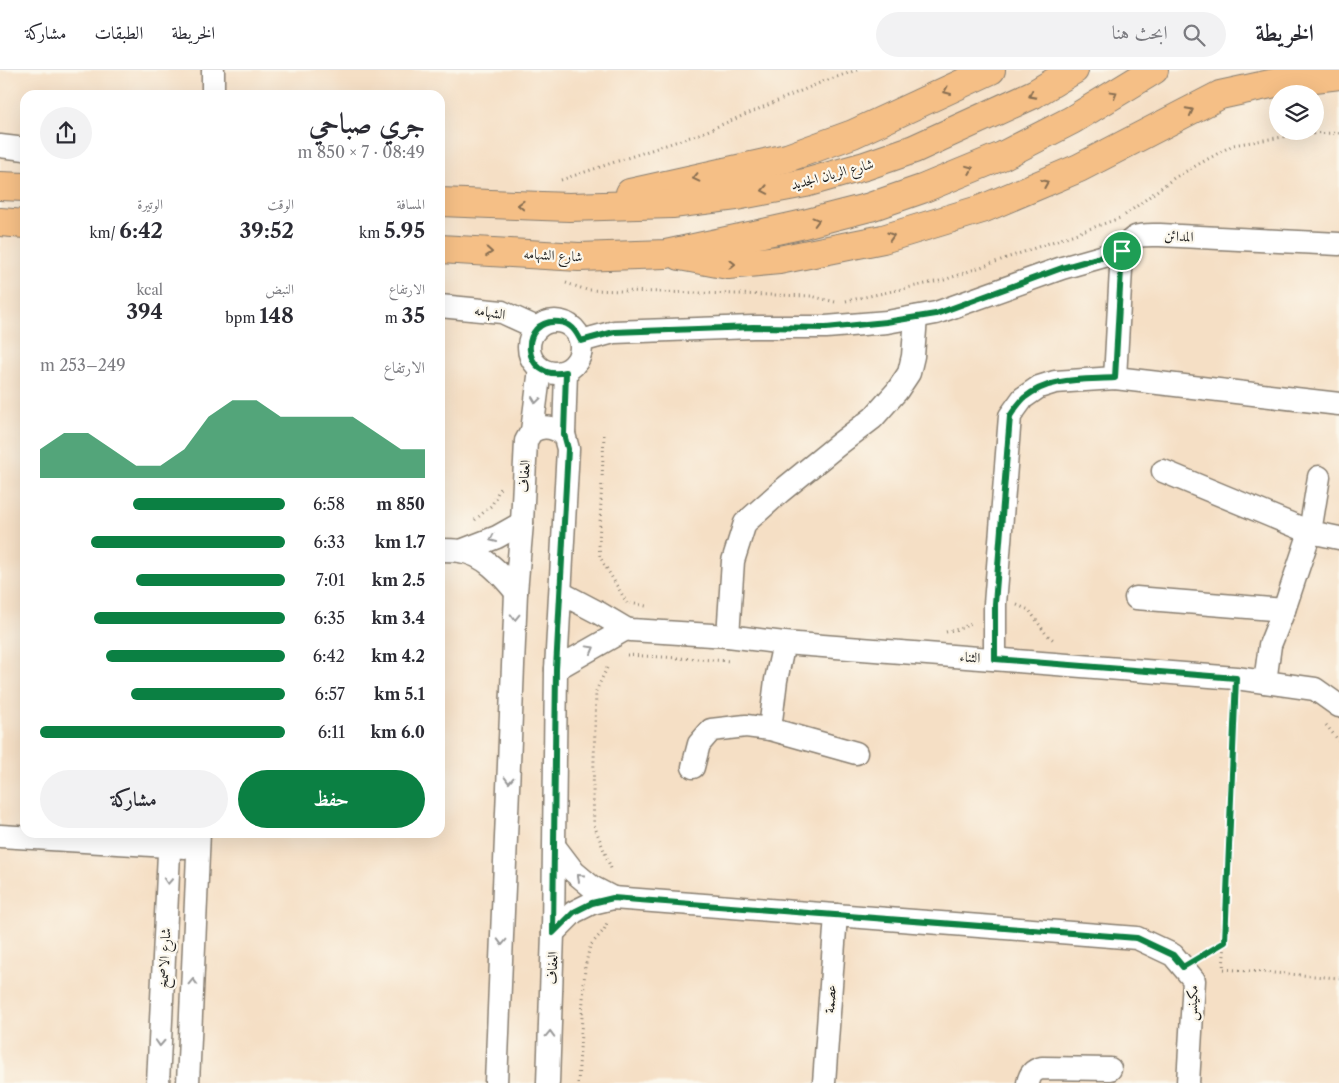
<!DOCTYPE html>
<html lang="ar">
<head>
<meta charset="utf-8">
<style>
  body { margin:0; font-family:"Libre Caslon Text",Amiri,serif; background:#f2f2f3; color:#2b2b33; direction:rtl; height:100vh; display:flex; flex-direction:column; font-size:19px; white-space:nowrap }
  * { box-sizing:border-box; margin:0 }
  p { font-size:16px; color:#7c7c81 }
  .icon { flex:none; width:28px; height:28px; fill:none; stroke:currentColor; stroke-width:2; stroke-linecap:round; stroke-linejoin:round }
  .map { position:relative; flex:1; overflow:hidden; direction:ltr }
  .drawer { position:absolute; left:20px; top:20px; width:425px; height:748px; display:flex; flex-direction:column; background:#fff; border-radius:15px; box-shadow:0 5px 20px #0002; direction:rtl }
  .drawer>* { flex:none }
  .controls { position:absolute; left:1269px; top:15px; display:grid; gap:10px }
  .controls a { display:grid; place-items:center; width:55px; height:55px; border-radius:50%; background:#fff; box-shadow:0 5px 20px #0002; font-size:25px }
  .pin { position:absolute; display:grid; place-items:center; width:42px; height:42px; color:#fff; margin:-21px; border:2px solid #fff; border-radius:50%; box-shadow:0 1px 5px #0007 }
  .round { display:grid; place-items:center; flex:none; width:52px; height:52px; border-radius:26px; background:#f2f2f3 }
  .headline { display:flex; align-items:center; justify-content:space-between; height:85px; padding:0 20px }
  h1 { font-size:28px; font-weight:700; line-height:38px }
  .metrics { display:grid; grid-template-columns:repeat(3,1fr); gap:8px; height:85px; padding:5px 20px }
  .metrics div { display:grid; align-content:center }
  .metrics b { font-size:21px; font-weight:700 }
  .metrics small { font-size:14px; font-weight:400 }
  .metrics p { font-size:14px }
  .chart { height:140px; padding:10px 20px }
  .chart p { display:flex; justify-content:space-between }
  .chart svg { width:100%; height:90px; margin-top:5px; fill:#0b8043; opacity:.7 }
  .primary-button { display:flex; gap:10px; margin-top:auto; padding:10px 20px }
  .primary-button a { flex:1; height:58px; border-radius:30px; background:#0b8043; color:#fff; font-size:20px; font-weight:700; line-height:58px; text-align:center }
  .primary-button a+a { background:#f2f2f3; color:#2b2b33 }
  ul { padding:0 20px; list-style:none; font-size:16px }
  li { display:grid; grid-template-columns:80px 60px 1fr; align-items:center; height:38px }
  li i { height:12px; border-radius:6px; background:#0b8043 }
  header { display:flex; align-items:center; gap:30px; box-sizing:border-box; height:70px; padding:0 25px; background:#fff; border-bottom:1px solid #e1e1e2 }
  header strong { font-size:24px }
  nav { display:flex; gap:28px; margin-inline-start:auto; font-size:18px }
  .search { width:350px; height:45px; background:#f2f2f3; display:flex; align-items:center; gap:12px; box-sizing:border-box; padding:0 18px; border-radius:28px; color:#7c7c81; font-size:19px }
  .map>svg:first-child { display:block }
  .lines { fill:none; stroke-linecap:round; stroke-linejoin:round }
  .minor-casing { stroke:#887e70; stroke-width:25 }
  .major-casing { stroke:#887e70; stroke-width:30 }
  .path { stroke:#887e70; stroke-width:3; stroke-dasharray:1 4; stroke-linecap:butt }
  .minor { stroke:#fff; stroke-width:22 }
  .major { stroke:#f5bf86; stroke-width:28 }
  .oneway { stroke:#886e51 }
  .oneway2 { stroke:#999 }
  .route-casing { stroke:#fff; stroke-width:10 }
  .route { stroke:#0b8043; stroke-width:6 }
  .labels { text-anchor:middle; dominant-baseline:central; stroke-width:4.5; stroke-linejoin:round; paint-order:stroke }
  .street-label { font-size:14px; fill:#1c1c1c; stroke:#fbf7ec }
</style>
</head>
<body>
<header>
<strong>الخريطة</strong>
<div class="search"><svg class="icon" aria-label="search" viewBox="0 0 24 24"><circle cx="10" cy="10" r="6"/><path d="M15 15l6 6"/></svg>ابحث هنا</div>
<nav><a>الخريطة</a><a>الطبقات</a><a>مشاركة</a></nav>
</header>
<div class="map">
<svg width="1339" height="1013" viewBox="0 0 1339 1013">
  <rect width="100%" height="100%" fill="#fbf7ec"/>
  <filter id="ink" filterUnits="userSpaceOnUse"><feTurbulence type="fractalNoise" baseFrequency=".02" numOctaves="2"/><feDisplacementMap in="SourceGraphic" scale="10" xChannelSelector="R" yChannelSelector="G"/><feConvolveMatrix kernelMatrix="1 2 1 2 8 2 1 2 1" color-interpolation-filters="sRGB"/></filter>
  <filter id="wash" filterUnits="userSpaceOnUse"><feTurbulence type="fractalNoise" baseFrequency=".0096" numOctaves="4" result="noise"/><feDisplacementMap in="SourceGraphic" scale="20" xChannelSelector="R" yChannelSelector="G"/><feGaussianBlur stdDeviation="1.12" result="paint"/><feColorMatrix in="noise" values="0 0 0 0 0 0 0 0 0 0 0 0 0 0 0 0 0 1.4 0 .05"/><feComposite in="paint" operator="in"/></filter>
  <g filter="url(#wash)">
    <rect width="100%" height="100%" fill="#f5dfc5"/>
  </g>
  <g filter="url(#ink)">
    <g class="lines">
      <!-- minor casing -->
      <g class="minor-casing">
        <g id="minor">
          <path d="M213,25V0"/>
          <path d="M0,76L25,79"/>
          <path d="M440,236L502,242L537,258"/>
          <circle cx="555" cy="277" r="26"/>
          <path d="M581,271L614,262L753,257H826L887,252L936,243L1062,198L1122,181"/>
          <path d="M1115,308L1122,181C1134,163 1139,165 1160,165L1339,174"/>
          <path d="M532,361L540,299"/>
          <path d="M564,364L566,302"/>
          <path d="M1163,401L1310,462L1284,540L1270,575L1265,612"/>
          <path d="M1319,407L1310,462L1339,468"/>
          <path d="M440,480C446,480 453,480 460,481C484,484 501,504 516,522"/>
          <path d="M461,481L497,467L522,453"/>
          <path d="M561,523L599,543L626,559L631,560L728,566L784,573L1236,608L1315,619L1339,636"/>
          <path d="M1136,528L1284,540"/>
          <path d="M728,566L733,491L745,453L780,422L839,374L873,348L897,321L909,303L913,286L916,247"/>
          <path d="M995,589V534L1010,346L1023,328L1039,317L1055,312L1115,308L1339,334"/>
          <path d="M556,599L626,559"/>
          <path d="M770,659L856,683"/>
          <path d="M693,697L699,674L711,660L746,656L770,659L776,610L784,573"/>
          <path d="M0,766L185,777"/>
          <path d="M555,777L574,802L592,817L613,828"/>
          <path d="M553,863L574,842L592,833L613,828L1137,868L1173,885L1194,910L1188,1013"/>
          <path d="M158,1013L170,762"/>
          <path d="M188,1013L199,762"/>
          <path d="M496,1013L516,522L522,453L526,371C528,368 530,363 533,361C544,354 555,358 564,364L568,379L556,599L553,863L548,1013"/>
          <path d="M824,1013L836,845"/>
          <path d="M1028,1013C1030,1004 1033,1000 1042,998L1110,999"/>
        </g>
      </g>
      <!-- major casing -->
      <g class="major-casing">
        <g id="major">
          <path d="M0,116L25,117"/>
          <path d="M630,123L787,88L853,64L991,0"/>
          <path d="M440,132L569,137L672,134L736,126L805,113L865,96L914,79L1034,24L1074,0"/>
          <path d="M0,152L25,154"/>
          <path d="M440,179L579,187L666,184L800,155L870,137L922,119L1002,86L1072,50L1154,0"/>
          <path d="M680,186L728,195L779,190L883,169L982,139L1079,98L1220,25L1275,13L1339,5"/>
        </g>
      </g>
      <!-- path -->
      <g class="path">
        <path d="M561,110L702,63L822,12L857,0"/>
        <path d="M1125,145L1174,108L1233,75L1301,64L1339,63"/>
        <path d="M566,213L587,220L811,226L835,232"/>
        <path d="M846,231L944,210L1120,148"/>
        <path d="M604,365L599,474L600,487L627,533"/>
        <path d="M475,450L492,435L500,418"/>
        <path d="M630,533L646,536"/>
        <path d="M1017,535L1029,540L1046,564L1055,571"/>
        <path d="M946,562L962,558L973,552"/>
        <path d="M627,585L731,591"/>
        <path d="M607,598L596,621L593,723L594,755L612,801"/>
        <path d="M1326,655L1339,671"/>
        <path d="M1225,872L1236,630"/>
        <path d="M1202,886L1225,872L1223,899L1339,908"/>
        <path d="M578,1013L585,897L590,876L604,860L607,853"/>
      </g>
      <!-- minor -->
      <use href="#minor" class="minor"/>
      <!-- major -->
      <use href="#major" class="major"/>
    </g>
    <!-- one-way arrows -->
    <defs><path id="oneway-chevron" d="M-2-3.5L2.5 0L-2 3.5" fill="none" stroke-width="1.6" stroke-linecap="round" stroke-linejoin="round" transform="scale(1.25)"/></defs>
    <g class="oneway">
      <use href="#oneway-chevron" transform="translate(947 21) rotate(156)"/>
      <use href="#oneway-chevron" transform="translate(1114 24) rotate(-31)"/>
      <use href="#oneway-chevron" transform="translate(1032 25) rotate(153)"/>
      <use href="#oneway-chevron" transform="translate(1190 41) rotate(-28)"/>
      <use href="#oneway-chevron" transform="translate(970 99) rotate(-22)"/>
      <use href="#oneway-chevron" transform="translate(696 108) rotate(167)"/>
      <use href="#oneway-chevron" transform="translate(1045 113) rotate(-23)"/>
      <use href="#oneway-chevron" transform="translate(765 120) rotate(169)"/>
      <use href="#oneway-chevron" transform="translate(521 135) rotate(-178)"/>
      <use href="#oneway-chevron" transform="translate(816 151) rotate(-15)"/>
      <use href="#oneway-chevron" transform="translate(891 166) rotate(-17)"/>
      <use href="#oneway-chevron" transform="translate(489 182) rotate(4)"/>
      <use href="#oneway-chevron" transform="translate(732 194) rotate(-1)"/>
    </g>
    <g class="oneway2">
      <use href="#oneway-chevron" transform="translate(536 330) rotate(97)"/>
      <use href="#oneway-chevron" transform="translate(493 469) rotate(155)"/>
      <use href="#oneway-chevron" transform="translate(515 547) rotate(92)"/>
      <use href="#oneway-chevron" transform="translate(591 579) rotate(-29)"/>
      <use href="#oneway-chevron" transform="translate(509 710) rotate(92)"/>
      <use href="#oneway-chevron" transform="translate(580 807) rotate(-138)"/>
      <use href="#oneway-chevron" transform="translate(168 811) rotate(93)"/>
      <use href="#oneway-chevron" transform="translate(502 872) rotate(92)"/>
      <use href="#oneway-chevron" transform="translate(193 912) rotate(-88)"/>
      <use href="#oneway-chevron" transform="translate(550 964) rotate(-88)"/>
      <use href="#oneway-chevron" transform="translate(160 973) rotate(93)"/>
    </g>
  </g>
  <g class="lines" filter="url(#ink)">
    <!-- route casing -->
    <g class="route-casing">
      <path id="route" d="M1122,181L1115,308C1084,310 1049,307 1024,328C1019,333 1014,340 1010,346L995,534V589L1236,608L1225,872L1183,897L1173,885L1137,868L613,828L592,833L574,842L553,863L556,599L568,379L564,364L566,302C520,313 518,247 559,252C571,253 576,261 581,271L614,262L753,257L826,258L886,252L936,244L1062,198Z"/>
    </g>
    <!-- route -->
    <use href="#route" class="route"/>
  </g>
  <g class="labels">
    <!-- street labels -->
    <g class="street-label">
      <text transform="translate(832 104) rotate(-15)">شارع الريان الجديد</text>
      <text transform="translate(1179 166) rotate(3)">المدائن</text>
      <text transform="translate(553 185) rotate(3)">شارع الشهامه</text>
      <text transform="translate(490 242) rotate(9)">الشهامه</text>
      <text transform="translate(524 406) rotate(-87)">العفاف</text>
      <text transform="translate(970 587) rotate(4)">الثناء</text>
      <text transform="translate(164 888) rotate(-87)">شارع الاصمخ</text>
      <text transform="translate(552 898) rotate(-88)">العفاف</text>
      <text transform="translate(830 929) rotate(-86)">عصمة</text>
      <text transform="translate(1192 933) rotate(-88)">مكينس</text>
    </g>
  </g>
</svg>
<div class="controls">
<a><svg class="icon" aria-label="layers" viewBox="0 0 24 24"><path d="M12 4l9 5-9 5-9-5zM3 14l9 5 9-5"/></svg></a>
</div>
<div class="pin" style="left:1122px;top:181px;background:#1e9e55"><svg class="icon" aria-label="arrive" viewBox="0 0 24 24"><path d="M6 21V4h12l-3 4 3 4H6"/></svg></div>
<section class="drawer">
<div class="headline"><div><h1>جري صباحي</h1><p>08:49 · 7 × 850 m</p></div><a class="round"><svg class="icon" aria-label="share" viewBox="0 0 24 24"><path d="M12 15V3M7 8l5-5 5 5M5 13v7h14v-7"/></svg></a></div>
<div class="metrics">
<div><p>المسافة</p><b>5.95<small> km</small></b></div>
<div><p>الوقت</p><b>39:52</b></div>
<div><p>الوتيرة</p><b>6:42<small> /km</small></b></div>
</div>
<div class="metrics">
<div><p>الارتفاع</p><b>35<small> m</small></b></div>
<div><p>النبض</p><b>148<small> bpm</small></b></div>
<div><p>kcal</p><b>394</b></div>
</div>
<div class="chart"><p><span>الارتفاع</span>249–253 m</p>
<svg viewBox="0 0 160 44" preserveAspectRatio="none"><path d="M0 44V30L10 22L20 22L30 30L40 38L50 38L60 30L70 14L80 6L90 6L100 14L110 14L120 14L130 14L140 22L150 30L160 30V44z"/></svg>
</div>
<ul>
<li><b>850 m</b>6:58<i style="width:62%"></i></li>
<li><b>1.7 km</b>6:33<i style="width:79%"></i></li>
<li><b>2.5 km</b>7:01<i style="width:61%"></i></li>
<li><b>3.4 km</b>6:35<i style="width:78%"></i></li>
<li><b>4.2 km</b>6:42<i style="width:73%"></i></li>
<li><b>5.1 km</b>6:57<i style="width:63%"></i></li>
<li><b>6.0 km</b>6:11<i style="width:100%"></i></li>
</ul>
<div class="primary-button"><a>حفظ</a><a>مشاركة</a></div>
</section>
</div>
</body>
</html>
